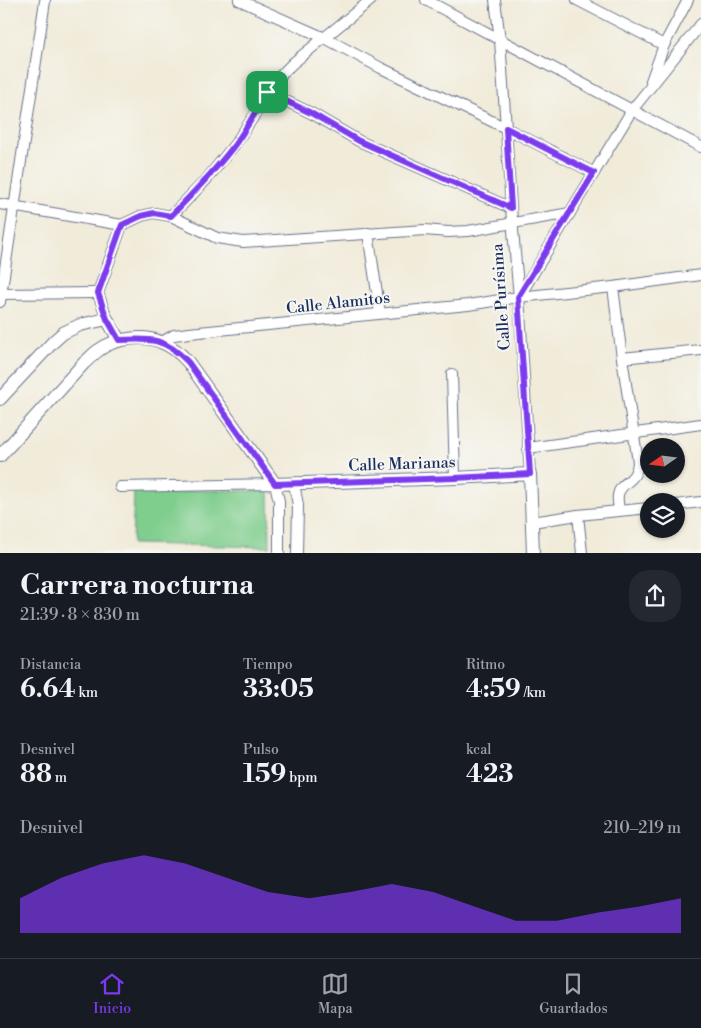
<!DOCTYPE html>
<html lang="es">
<head>
<meta charset="utf-8">
<style>
  body { margin:0; font-family:"Libre Bodoni",serif; background:#242831; color:#f1f3f6; height:100vh; display:flex; flex-direction:column; font-size:19px; white-space:nowrap }
  * { box-sizing:border-box; margin:0 }
  p { font-size:16px; color:#9ea1a6 }
  .icon { flex:none; width:28px; height:28px; fill:none; stroke:currentColor; stroke-width:2; stroke-linecap:round; stroke-linejoin:round }
  .map { position:relative; height:553px; overflow:hidden }
  .drawer { display:flex; flex-direction:column; background:#171b24; flex:1 }
  .drawer>* { flex:none }
  .needle { width:32px; rotate:256deg }
  .buttons { position:absolute; left:640px; top:438px; display:grid; gap:10px }
  .buttons a { display:grid; place-items:center; width:45px; height:45px; border-radius:50%; background:#171b24; box-shadow:0 1px 4px #0004; font-size:25px }
  .pin { position:absolute; display:grid; place-items:center; width:42px; height:42px; color:#fff; margin:-21px; border-radius:10px; box-shadow:0 2px 8px #0006 }
  .round { display:grid; place-items:center; flex:none; width:52px; height:52px; border-radius:20px; background:#242831 }
  .summary { display:flex; align-items:center; justify-content:space-between; height:85px; padding:0 20px }
  h1 { font-size:28px; font-weight:800; line-height:38px }
  .metrics { display:grid; grid-template-columns:repeat(3,1fr); gap:8px; height:85px; padding:5px 20px }
  .metrics div { display:grid; align-content:center }
  .metrics b { font-size:25px; font-weight:800 }
  .metrics small { font-size:14px; font-weight:400 }
  .metrics p { font-size:14px }
  .chart { height:140px; padding:10px 20px }
  .chart p { display:flex; justify-content:space-between }
  .chart svg { width:100%; height:90px; margin-top:5px; fill:#7c3aed; opacity:.7 }
  .tabs { display:flex; justify-content:space-around; align-items:center; height:70px; border-top:1px solid #363941; background:#171b24; font-size:14px; color:#9ea1a6 }
  .tabs a { display:grid; justify-items:center; gap:2px }
  .tabs .current { color:#7c3aed }
  .map>svg:first-child { display:block }
  .green { fill:#80ce8e; stroke:#4e7e76 }
  .lines { fill:none; stroke-linecap:round; stroke-linejoin:round }
  .minor-casing { stroke:#667189; stroke-width:12 }
  .tertiary-casing { stroke:#667189; stroke-width:14 }
  .minor { stroke:#fff; stroke-width:10 }
  .tertiary { stroke:#fff; stroke-width:12 }
  .route-casing { stroke:#fff; stroke-width:10 }
  .route { stroke:#7c3aed; stroke-width:6 }
  .labels { text-anchor:middle; dominant-baseline:central; stroke-width:4; stroke-linejoin:round; paint-order:stroke }
  .street-label { font-size:16px; fill:#1b2f5e; stroke:#f6f6f2 }
</style>
</head>
<body>
<div class="map">
<svg width="701" height="553" viewBox="0 0 701 553">
  <rect width="100%" height="100%" fill="#f6f6f2"/>
  <filter id="ink" filterUnits="userSpaceOnUse"><feTurbulence type="fractalNoise" baseFrequency=".02" numOctaves="2"/><feDisplacementMap in="SourceGraphic" scale="10" xChannelSelector="R" yChannelSelector="G"/><feConvolveMatrix kernelMatrix="1 2 1 2 8 2 1 2 1" color-interpolation-filters="sRGB"/></filter>
  <filter id="wash" filterUnits="userSpaceOnUse"><feTurbulence type="fractalNoise" baseFrequency=".0096" numOctaves="4" result="noise"/><feDisplacementMap in="SourceGraphic" scale="20" xChannelSelector="R" yChannelSelector="G"/><feGaussianBlur stdDeviation="1.12" result="paint"/><feColorMatrix in="noise" values="0 0 0 0 0 0 0 0 0 0 0 0 0 0 0 0 0 1.4 0 .05"/><feComposite in="paint" operator="in"/></filter>
  <g filter="url(#wash)">
    <rect width="100%" height="100%" fill="#f1ebd9"/>
    <!-- green -->
    <path class="green" d="M134,490L269,491L270,547L132,544Z"/>
  </g>
  <g filter="url(#ink)">
    <g class="lines">
      <!-- minor casing -->
      <g class="minor-casing">
        <g id="minor">
          <path d="M239,0L325,38L381,68L506,128L594,173"/>
          <path d="M426,0L701,147"/>
          <path d="M495,0L500,40L506,128L511,208L519,297L530,474"/>
          <path d="M577,0L664,45"/>
          <path d="M651,81L664,45L688,0"/>
          <path d="M267,92L311,113L359,141L511,208"/>
          <path d="M0,204L122,225"/>
          <path d="M171,216L206,180L235,144L254,116L267,92L280,76L293,63L371,0"/>
          <path d="M368,233L380,313"/>
          <path d="M613,287L622,358L638,462C637,483 620,481 618,495C617,500 619,507 619,511"/>
          <path d="M0,294L98,293"/>
          <path d="M519,297L632,110L701,24"/>
          <path d="M0,302L45,1"/>
          <path d="M107,319L98,293L122,225L141,216L154,213L171,216L217,238L243,242L425,230L448,232L468,231L570,213"/>
          <path d="M162,342L174,335L189,333L468,305L519,297L613,287L701,275"/>
          <path d="M622,358L701,350"/>
          <path d="M452,374L455,478"/>
          <path d="M528,448L701,424"/>
          <path d="M294,484L298,505L297,553"/>
          <path d="M120,487L275,484L279,501V553"/>
          <path d="M676,505L701,502"/>
          <path d="M578,515L582,553"/>
          <path d="M532,522L578,515L649,508"/>
        </g>
      </g>
      <!-- tertiary casing -->
      <g class="tertiary-casing">
        <g id="tertiary">
          <path d="M0,399L53,342L63,333L80,325L107,319L119,340"/>
          <path d="M0,456L84,363C89,359 94,353 99,350C115,338 145,334 163,343C173,347 181,354 188,362L275,484L455,478L530,474L533,553"/>
        </g>
      </g>
      <!-- minor -->
      <use href="#minor" class="minor"/>
      <!-- tertiary -->
      <use href="#tertiary" class="tertiary"/>
    </g>
  </g>
  <g class="lines" filter="url(#ink)">
    <!-- route casing -->
    <g class="route-casing">
      <path id="route" d="M267,92L311,113L359,141L511,208L506,128L594,173L518,297L530,474L455,478L275,484L188,362C165,338 151,338 119,340L107,319L98,293L122,225L141,216L154,213L171,216C194,192 217,169 236,143C248,126 257,110 267,92Z"/>
    </g>
    <!-- route -->
    <use href="#route" class="route"/>
  </g>
  <g class="labels">
    <!-- street labels -->
    <g class="street-label">
      <text transform="translate(501 297) rotate(-94)">Calle Purísima</text>
      <text transform="translate(338 303) rotate(-6)">Calle Alamitos</text>
      <text transform="translate(402 464) rotate(-2)">Calle Marianas</text>
    </g>
  </g>
</svg>
<div class="buttons">
<a><svg class="needle" viewBox="-14 -14 28 28"><path d="M0-13l5 13h-10z" fill="#e53935"/><path d="M0 13l5-13h-10z" fill="#9ea1a6"/></svg></a>
<a><svg class="icon" aria-label="layers" viewBox="0 0 24 24"><path d="M12 4l9 5-9 5-9-5zM3 14l9 5 9-5"/></svg></a>
</div>
<div class="pin" style="left:267px;top:92px;background:#1e9e55"><svg class="icon" aria-label="arrive" viewBox="0 0 24 24"><path d="M6 21V4h12l-3 4 3 4H6"/></svg></div>
</div>
<section class="drawer">
<div class="summary"><div><h1>Carrera nocturna</h1><p>21:39 · 8 × 830 m</p></div><a class="round"><svg class="icon" aria-label="share" viewBox="0 0 24 24"><path d="M12 15V3M7 8l5-5 5 5M5 13v7h14v-7"/></svg></a></div>
<div class="metrics">
<div><p>Distancia</p><b>6.64<small> km</small></b></div>
<div><p>Tiempo</p><b>33:05</b></div>
<div><p>Ritmo</p><b>4:59<small> /km</small></b></div>
</div>
<div class="metrics">
<div><p>Desnivel</p><b>88<small> m</small></b></div>
<div><p>Pulso</p><b>159<small> bpm</small></b></div>
<div><p>kcal</p><b>423</b></div>
</div>
<div class="chart"><p><span>Desnivel</span>210–219 m</p>
<svg viewBox="0 0 160 44" preserveAspectRatio="none"><path d="M0 44V27L10 17L20 10L30 6L40 10L50 17L60 24L70 27L80 24L90 20L100 24L110 31L120 38L130 38L140 34L150 31L160 27V44z"/></svg>
</div>
</section>
<nav class="tabs">
<a class="current"><svg class="icon" aria-label="home" viewBox="0 0 24 24"><path d="M3 11l9-7 9 7M6 9v11h12V9"/></svg>Inicio</a>
<a><svg class="icon" aria-label="map" viewBox="0 0 24 24"><path d="M3 6l6-2 6 2 6-2v14l-6 2-6-2-6 2zM9 4v14M15 6v14"/></svg>Mapa</a>
<a><svg class="icon" aria-label="saved" viewBox="0 0 24 24"><path d="M7 4h10v16l-5-4-5 4z"/></svg>Guardados</a>
</nav>
</body>
</html>
